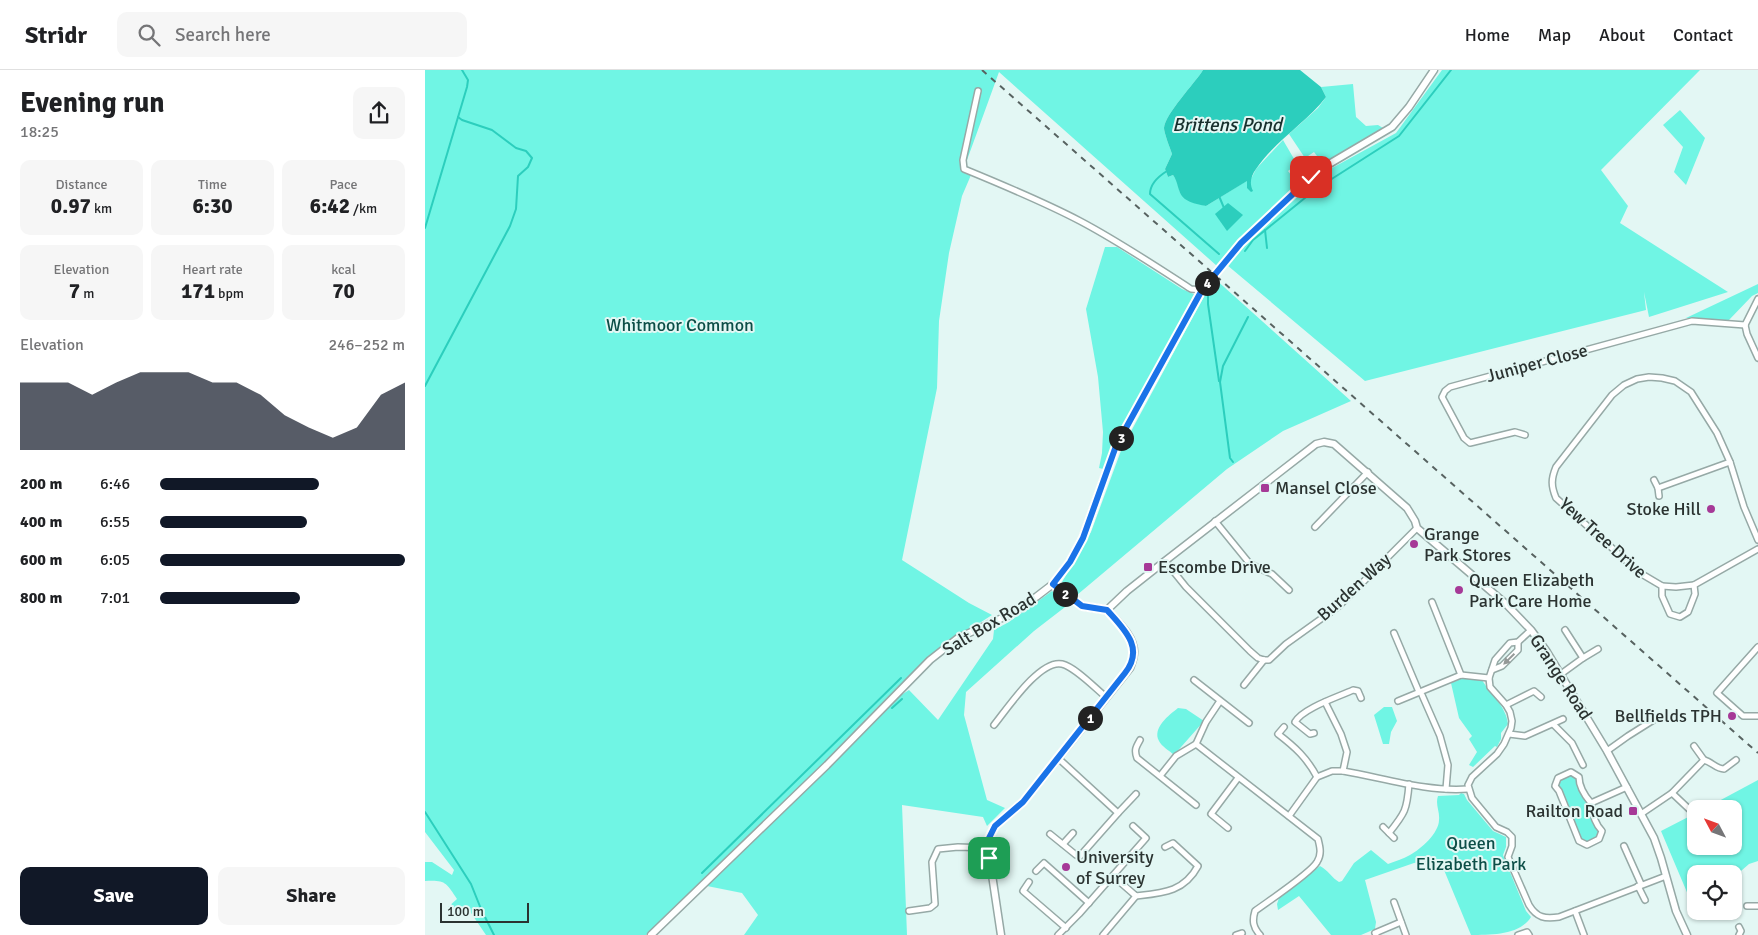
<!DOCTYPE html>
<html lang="en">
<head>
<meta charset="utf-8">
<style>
  body { margin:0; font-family:Signika,sans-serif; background:#f6f6f6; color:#202124; height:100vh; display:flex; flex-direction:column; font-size:19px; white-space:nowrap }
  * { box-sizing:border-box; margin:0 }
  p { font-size:16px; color:#757577 }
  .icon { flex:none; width:28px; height:28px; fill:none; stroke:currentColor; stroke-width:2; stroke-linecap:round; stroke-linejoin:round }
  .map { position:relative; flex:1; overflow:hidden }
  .sheet { display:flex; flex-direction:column; background:#fff; width:425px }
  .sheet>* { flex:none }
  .needle { width:32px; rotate:311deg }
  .controls { position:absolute; left:1262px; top:730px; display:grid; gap:10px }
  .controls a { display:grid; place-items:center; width:55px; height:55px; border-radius:10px; background:#fff; box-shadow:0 1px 4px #0004; font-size:25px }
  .scale { position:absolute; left:15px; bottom:12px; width:89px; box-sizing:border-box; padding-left:5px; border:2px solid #2b3331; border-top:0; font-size:14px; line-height:18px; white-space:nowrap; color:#2b3331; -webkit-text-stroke:4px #e3f7f4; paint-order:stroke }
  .pin { position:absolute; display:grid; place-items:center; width:42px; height:42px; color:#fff; margin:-21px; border-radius:10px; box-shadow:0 2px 8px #0006 }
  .km { position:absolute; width:25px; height:25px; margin:-12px; border-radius:50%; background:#222; color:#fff; font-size:14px; line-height:25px; text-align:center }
  .round { display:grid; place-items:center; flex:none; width:52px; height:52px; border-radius:10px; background:#f6f6f6 }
  .summary { display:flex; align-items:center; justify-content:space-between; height:85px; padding:0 20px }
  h1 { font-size:28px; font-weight:700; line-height:38px }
  .stats { display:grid; grid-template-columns:repeat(3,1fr); gap:8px; height:85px; padding:5px 20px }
  .stats div { display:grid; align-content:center; border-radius:10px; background:#f6f6f6; text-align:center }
  .stats b { font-size:21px; font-weight:700 }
  .stats small { font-size:14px; font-weight:400 }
  .stats p { font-size:14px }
  .chart { height:140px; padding:10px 20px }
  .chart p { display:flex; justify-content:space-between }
  .chart svg { width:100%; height:90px; margin-top:5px; fill:#111827; opacity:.7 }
  .action { display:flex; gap:10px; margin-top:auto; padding:10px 20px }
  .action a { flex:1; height:58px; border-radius:10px; background:#111827; color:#fff; font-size:20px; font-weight:700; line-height:58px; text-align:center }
  .action a+a { background:#f6f6f6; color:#202124 }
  ul { padding:0 20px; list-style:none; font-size:16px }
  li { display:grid; grid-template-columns:80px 60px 1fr; align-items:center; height:38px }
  li i { height:12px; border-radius:6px; background:#111827 }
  header { display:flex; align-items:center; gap:30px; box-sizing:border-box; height:70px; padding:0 25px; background:#fff; border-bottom:1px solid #e0e0e0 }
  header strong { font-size:24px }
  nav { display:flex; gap:28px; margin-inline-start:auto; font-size:18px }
  .search { width:350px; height:45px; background:#f6f6f6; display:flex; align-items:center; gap:12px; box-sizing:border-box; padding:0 18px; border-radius:10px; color:#757577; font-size:19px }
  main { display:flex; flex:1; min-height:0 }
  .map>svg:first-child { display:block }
  .green { fill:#70f5e4 }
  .water { fill:#2ccebd }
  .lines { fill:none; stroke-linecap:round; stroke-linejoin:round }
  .stream { stroke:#2ccebd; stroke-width:2 }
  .minor-casing { stroke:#96a9a6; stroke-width:8 }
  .tertiary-casing { stroke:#96a9a6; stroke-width:9 }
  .minor { stroke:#fff; stroke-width:5 }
  .tertiary { stroke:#fff; stroke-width:6 }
  .rail { stroke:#576260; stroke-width:2; stroke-dasharray:6 6; stroke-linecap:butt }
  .oneway { fill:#959998 }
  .route-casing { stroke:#fff; stroke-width:10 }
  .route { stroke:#1a73e8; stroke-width:6 }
  .poi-dot { fill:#a63997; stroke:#e3f7f4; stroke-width:2 }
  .labels { text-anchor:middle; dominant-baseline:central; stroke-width:4; stroke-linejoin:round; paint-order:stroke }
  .park-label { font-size:18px; fill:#0c4e47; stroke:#e3f7f4 }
  .street-label { font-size:18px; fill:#2b3331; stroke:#e3f7f4 }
  .poi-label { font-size:18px; fill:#2b3331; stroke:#e3f7f4; text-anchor:start }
  .water-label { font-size:19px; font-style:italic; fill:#172f2c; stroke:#e3f7f4 }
</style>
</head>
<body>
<header>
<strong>Stridr</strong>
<div class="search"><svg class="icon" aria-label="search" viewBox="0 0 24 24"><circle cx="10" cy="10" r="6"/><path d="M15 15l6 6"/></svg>Search here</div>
<nav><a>Home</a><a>Map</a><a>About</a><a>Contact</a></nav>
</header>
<main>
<section class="sheet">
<div class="summary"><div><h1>Evening run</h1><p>18:25</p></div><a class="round"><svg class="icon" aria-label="share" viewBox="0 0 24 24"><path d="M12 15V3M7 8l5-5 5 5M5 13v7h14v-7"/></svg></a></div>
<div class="stats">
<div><p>Distance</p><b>0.97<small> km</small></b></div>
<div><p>Time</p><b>6:30</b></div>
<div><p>Pace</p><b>6:42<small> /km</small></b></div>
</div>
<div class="stats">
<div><p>Elevation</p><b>7<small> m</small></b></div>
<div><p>Heart rate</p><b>171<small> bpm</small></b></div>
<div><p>kcal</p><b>70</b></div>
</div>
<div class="chart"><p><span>Elevation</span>246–252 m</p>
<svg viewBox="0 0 160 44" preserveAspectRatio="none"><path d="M0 44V11L10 11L20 11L30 17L40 11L50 6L60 6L70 6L80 11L90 11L100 17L110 27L120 33L130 38L140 33L150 17L160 11V44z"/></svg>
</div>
<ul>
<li><b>200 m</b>6:46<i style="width:65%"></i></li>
<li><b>400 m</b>6:55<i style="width:60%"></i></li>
<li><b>600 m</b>6:05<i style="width:100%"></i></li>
<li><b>800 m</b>7:01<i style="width:57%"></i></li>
</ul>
<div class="action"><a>Save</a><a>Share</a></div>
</section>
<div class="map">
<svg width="1333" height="865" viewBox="0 0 1333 865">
  <rect width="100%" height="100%" fill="#e3f7f4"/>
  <!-- green -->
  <g class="green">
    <path d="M0,0H778C770,13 740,44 739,58C739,63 745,78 747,84L740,99L743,107L748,105L752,111L755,123L781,136L823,110L827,107L831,99L858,70L872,94L863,101L870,110L878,104L880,109L800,185L792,196L574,2L538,101L546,105L537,126L524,183L514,251L512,318L477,490L544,533L567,545L525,572L221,865H61L44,840L30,846L23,837L32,829C21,812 20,810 0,811V792H7L27,805L29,800L0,762Z"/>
    <path d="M1017,0H1275L1176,100L1203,136L1195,153L1303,222L1224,247L1219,222L1221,240L940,311L802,195L825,168L898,103L971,63Z"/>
    <path d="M928,14L931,47L941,56L953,55L958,58L893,99L890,94L895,90L889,82L880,88L864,64L893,38L901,27L896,17Z"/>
    <path d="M1255,40L1280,68L1261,115L1249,102L1258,77L1238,55Z"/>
    <path d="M680,177H692L757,219L771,225L689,372L678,399L674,398L677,383L678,362L673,307L661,239Z"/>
    <path d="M789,208L926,331L858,361L802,399L652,525L637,512L666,462L697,378Z"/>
    <path d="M1333,214V223L1327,226L1303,251L1261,248Z"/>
    <path d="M627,521L644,534L609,561L541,622L539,645L562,730L580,738L562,756L558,747L477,735L482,865H319L333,845L317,823L282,816L473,627L484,620L513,650L568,569L569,560L584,552Z"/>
    <path d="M1038,608L1057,610C1066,625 1081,636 1083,654L1076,663V669L1072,677L1070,676L1048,697L1044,695L1052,682L1044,669L1047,666L1034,648L1026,613Z"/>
    <path d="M959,637H967L972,651L966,662L964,674H958L949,645Z"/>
    <path d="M753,638L761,639L779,651L749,685C745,681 736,676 734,671C727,658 744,645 753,638Z"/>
    <path d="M1145,705L1152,707C1152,716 1157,729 1164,734L1163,739L1172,759L1174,761L1172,768L1161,772L1155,769L1147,745L1143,743C1144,735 1138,721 1132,716L1135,709Z"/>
    <path d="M1333,710V791L1324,794L1309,807V804H1271V824L1264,827L1236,761L1271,743V776H1309V739H1279Z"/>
    <path d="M1036,723L1039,724L1042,730L1068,761L1081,767V777L1078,785L1101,841L1106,847C1095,865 1067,865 1046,865L1019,800L1009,791L989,793L940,810L951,852L950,859L936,865H906L874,826L853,840L852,834L854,828L895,796C903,800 907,808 914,812L917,811L929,793L946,780L963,794C970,791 978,789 985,785C996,779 1014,763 1014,750C1015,741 1010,735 1013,726L1034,725Z"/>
  </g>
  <!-- water -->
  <g class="water">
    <path d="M778,0H875L896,17L901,27C881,53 850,71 831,99C826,106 824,113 828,121L826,122L822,118V111L781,136C771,134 757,132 754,120C752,114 752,111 748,105L743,107L740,99L747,84C745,78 739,63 739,58C740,44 770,13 778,0Z"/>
    <path d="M803,133L818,145L802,161L790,144Z"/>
  </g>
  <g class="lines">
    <!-- stream -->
    <g class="stream">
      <path d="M742,101C734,106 725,114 725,124L794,184"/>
      <path d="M794,126L799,138"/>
      <path d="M0,158L42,17L43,10L37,0"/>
      <path d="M840,160L842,178"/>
      <path d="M820,181L828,170L891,119L974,66L1026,0"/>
      <path d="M783,225V234L794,311"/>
      <path d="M0,316L85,156L91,139L93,106L103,97L107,88L101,81L91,78L67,60L37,50L33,47"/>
      <path d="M808,392L805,388L795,312L798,296L823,247"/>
      <path d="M467,638L477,629"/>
      <path d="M0,742L46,814L56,839L69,865"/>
      <path d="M277,803L476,608"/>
    </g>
    <!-- minor casing -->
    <g class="minor-casing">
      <g id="minor">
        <path d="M553,21L538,90L539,99C578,115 617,131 655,151C693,171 729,195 766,219L777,220"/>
        <path d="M1320,255L1322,264L1333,288"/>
        <path d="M1320,255L1333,229"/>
        <path d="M1100,365L1090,362L1045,373L1039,368L1017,327L1020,321L1025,317L1267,251L1320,255"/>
        <path d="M1229,410L1233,418L1234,426"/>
        <path d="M1233,418L1305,392"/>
        <path d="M790,451L825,494L847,504L864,520"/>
        <path d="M890,457L943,402"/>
        <path d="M1333,470L1319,437L1305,392L1292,363L1266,322L1250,311L1237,308L1224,307L1212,309L1199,315L1187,325L1131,397C1126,409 1126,416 1131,428L1215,503L1237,516V526L1245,544L1255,547L1263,542L1270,524L1269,515L1333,479"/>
        <path d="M740,491L761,517L825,581L833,588L839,590"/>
        <path d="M1237,516L1251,517L1269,515"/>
        <path d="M1007,532L1036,605"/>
        <path d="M1106,560L1093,572L1085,573L1070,590L1064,608L1065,617L1081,635L1085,642L1087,651L1086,658L1079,674L1072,684L1047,707L1043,715L1047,728L1071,757L1082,762L1087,767V776L1083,787L1104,835C1112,848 1120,849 1134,847L1241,806"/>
        <path d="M969,563L994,622"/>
        <path d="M1333,577L1292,623L1318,646H1333"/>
        <path d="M1158,588L1173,579"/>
        <path d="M839,590H844L861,574L914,536L992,458"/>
        <path d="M1067,600L1077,596L1093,580V572"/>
        <path d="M1136,604L1158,588L1140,560"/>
        <path d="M769,610L824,653"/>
        <path d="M819,615L839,590"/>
        <path d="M997,625L1015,666L1023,695L1021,719"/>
        <path d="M973,631L1036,605L1064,608"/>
        <path d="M900,632L916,664L922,682L918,701"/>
        <path d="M1081,635L1109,621L1116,627"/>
        <path d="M569,655C582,639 615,589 637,594C650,597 670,618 681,627"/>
        <path d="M1129,655L1147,673L1158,695"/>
        <path d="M859,657L853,664C870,677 882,688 892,707"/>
        <path d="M889,663L885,664L870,652C878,638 913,627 928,620L933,621L936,628"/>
        <path d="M1084,664L1100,666L1138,649"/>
        <path d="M715,670C711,677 709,680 712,688L771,735"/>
        <path d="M771,674L893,769C895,777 897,784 892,792C886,803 842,832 830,841C827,851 828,857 835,865"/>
        <path d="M1182,681L1203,666L1230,649"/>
        <path d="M1279,690C1287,692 1291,699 1299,699L1311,690"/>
        <path d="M1146,702L1154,707C1154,716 1160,726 1166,733C1167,742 1170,754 1177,761L1174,769L1162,775L1154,771L1134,721L1130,716L1133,708Z"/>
        <path d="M735,706L751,686L771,674L781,652L795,631"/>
        <path d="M1247,723L1279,690L1269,676"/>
        <path d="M1166,733L1202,717"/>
        <path d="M693,743L711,724"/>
        <path d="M1216,744L1247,723L1264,739"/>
        <path d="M864,746L892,707L907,701H918C959,708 1001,722 1043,719"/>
        <path d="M958,757L969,768"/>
        <path d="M803,758L786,744L813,708"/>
        <path d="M964,763C980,743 982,740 984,714"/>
        <path d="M625,764L651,785L655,786L693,743L633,688"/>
        <path d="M638,774L648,763"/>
        <path d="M1199,776L1216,814"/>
        <path d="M611,801L619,793L664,833"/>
        <path d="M688,806L711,826C738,823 759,822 773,796L748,773L740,777"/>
        <path d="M604,812L598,821L641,858"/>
        <path d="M1213,816L1220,830"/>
        <path d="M969,832L981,865"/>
        <path d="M1322,836H1333"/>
        <path d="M484,841L505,838L510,834L507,792L513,779L533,777L563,778"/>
        <path d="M1150,841L1159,865"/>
        <path d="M633,865L654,844L721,768L708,756"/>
        <path d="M678,865L711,826"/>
        <path d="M811,865L817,863"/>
        <path d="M951,865L950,863L976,852"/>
        <path d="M1093,865L1102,862L1104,865"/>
        <path d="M1314,865L1316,861L1314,857"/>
      </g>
    </g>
    <!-- tertiary casing -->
    <g class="tertiary-casing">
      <g id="tertiary">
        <path d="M628,514L657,536L682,540"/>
        <path d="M682,540L702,521L740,491L891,374L899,372L909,374L982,438L990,451L992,458L1081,534L1106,560L1122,582L1182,681L1229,768L1236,788L1251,841L1262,865"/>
        <path d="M226,865L402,695L505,590L533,568L586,544L611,527L628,514L645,492L658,468L691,376L777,220L816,173L886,107L894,100L967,57L984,37L1009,0"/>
        <path d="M576,865L563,778L564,768L570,756L598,732L705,598C707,593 709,587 709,582C709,566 692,551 682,540"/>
      </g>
    </g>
    <!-- minor -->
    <use href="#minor" class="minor"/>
    <!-- tertiary -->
    <use href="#tertiary" class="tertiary"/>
    <!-- rail -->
    <path class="rail" d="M557,0L1333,683"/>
  </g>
  <!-- one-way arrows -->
  <defs><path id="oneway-solid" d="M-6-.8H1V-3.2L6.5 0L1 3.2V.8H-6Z" transform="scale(1.25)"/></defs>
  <use class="oneway" href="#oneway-solid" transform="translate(1084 589) rotate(136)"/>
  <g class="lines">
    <!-- route casing -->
    <g class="route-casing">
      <path id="route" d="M564,788L563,778L564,768L570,756L598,732L700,603C720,578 699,559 682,540L657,536L628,514L645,492L658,468L691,376L777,220L816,173L886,107"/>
    </g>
    <!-- route -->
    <use href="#route" class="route"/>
  </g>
  <!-- markers -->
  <g class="poi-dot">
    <rect x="835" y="413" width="10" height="10" rx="2.5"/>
    <circle cx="1286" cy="439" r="5"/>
    <circle cx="989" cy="474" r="5"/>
    <rect x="718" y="492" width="10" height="10" rx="2.5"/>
    <circle cx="1034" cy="520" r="5"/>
    <circle cx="1307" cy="646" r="5"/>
    <rect x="1203" y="736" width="10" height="10" rx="2.5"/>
    <circle cx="641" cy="797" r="5"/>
  </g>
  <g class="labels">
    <!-- park labels -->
    <g class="park-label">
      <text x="255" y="255">Whitmoor Common</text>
      <text x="1046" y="773">Queen<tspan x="1046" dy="21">Elizabeth Park</tspan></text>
    </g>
    <!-- street labels -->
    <g class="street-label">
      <text transform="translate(1112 293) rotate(-15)">Juniper Close</text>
      <text transform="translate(1178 468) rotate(42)">Yew Tree Drive</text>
      <text transform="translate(929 517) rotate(-42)">Burden Way</text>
      <text transform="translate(564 554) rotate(-31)">Salt Box Road</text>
      <text transform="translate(1136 607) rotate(57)">Grange Road</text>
    </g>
    <!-- poi labels -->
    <g class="poi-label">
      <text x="850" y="418">Mansel Close</text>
      <text x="1276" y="439" text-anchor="end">Stoke Hill</text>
      <text x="999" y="464">Grange<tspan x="999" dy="21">Park Stores</tspan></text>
      <text x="733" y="497">Escombe Drive</text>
      <text x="1044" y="510">Queen Elizabeth<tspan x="1044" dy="21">Park Care Home</tspan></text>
      <text x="1297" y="646" text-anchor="end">Bellfields TPH</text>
      <text x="1198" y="741" text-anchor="end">Railton Road</text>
      <text x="651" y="787">University<tspan x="651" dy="21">of Surrey</tspan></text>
    </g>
    <!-- water labels -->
    <g class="water-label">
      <text x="802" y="55">Brittens Pond</text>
    </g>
  </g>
</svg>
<div class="controls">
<a><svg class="needle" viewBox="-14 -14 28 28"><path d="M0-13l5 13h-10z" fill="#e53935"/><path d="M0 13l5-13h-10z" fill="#757577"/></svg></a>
<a><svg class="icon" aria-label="locate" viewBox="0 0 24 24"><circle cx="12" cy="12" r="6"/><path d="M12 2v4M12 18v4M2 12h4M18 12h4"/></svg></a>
</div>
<div class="scale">100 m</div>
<div class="pin" style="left:564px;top:788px;background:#1e9e55"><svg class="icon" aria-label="arrive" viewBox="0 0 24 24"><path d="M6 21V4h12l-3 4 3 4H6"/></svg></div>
<div class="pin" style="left:886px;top:107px;background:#d93025"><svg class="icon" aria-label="check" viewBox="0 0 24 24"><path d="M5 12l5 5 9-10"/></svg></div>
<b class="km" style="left:665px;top:648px">1</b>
<b class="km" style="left:640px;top:524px">2</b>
<b class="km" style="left:696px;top:368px">3</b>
<b class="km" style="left:782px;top:213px">4</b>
</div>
</main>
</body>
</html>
